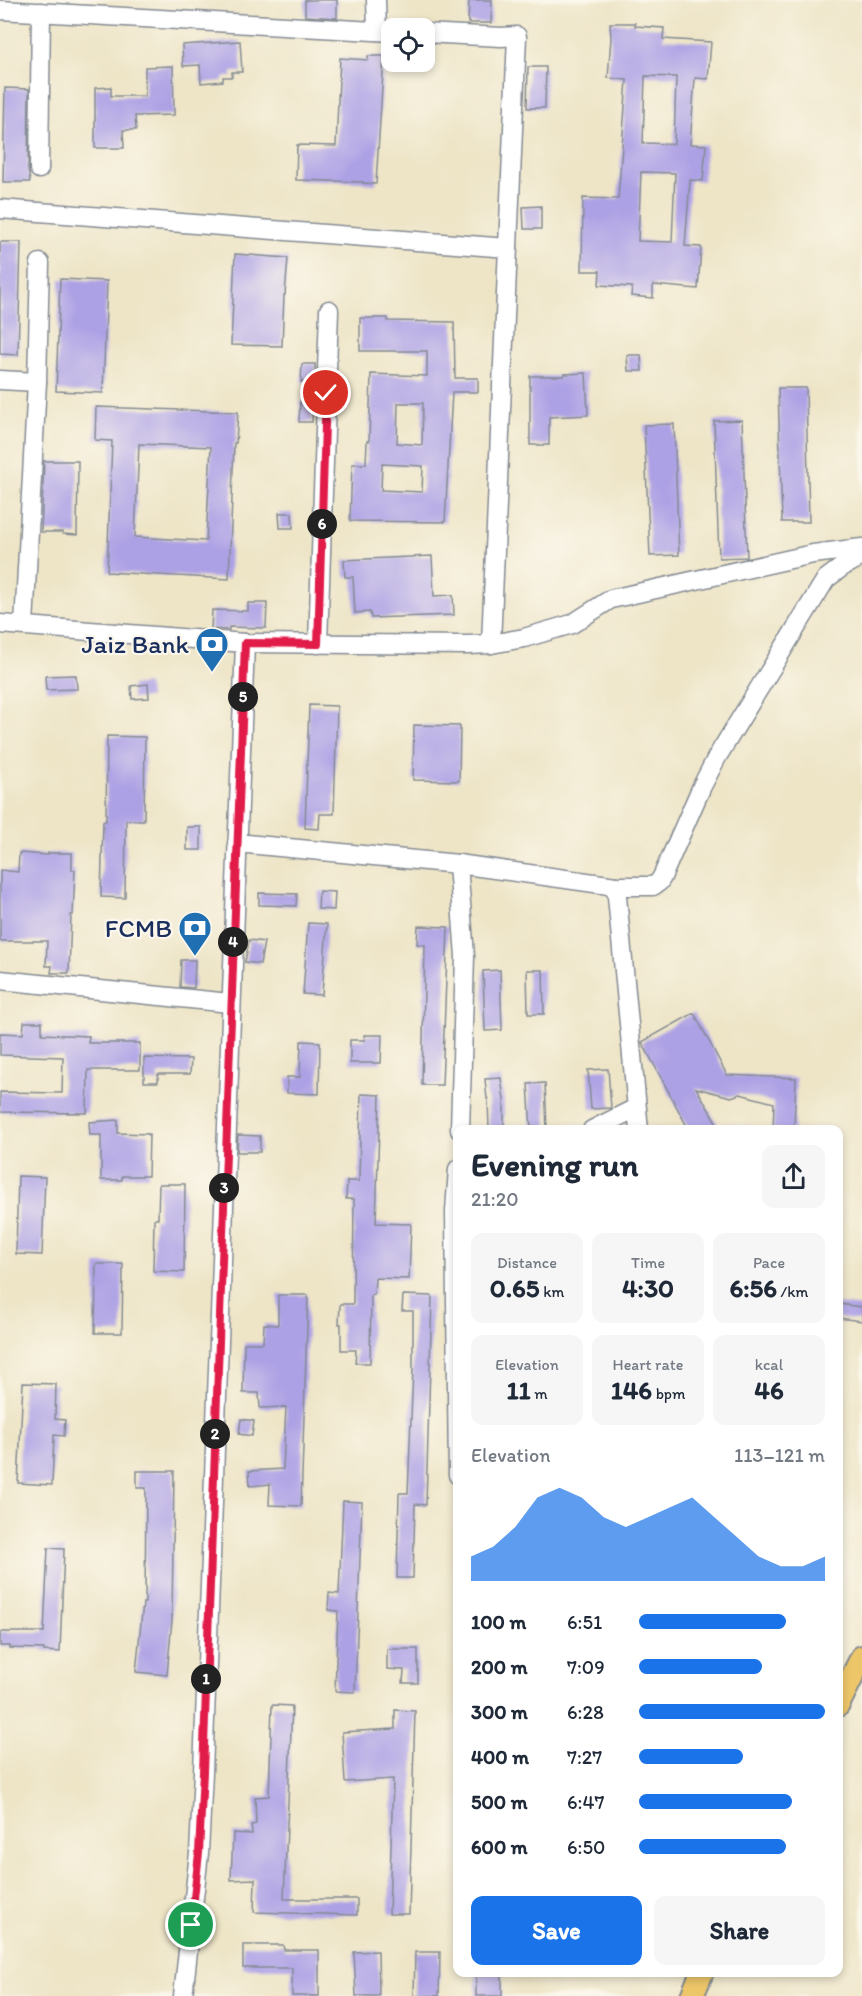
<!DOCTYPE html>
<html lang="en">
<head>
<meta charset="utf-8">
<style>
  body { margin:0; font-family:Itim,sans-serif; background:#f6f6f7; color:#1f2937; height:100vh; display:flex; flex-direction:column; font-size:22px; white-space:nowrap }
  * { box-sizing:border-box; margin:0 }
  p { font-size:20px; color:#747a83 }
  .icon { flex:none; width:33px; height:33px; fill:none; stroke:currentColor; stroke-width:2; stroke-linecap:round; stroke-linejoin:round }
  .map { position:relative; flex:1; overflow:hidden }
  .side { position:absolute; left:453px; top:1125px; width:390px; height:852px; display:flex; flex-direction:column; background:#fff; border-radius:12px; box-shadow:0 3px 9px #0003 }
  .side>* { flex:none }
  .buttons { position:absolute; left:381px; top:18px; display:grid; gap:12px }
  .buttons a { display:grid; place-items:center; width:54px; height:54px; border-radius:12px; background:#fff; box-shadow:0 3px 9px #0003; font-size:30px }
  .pin { position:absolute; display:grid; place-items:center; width:51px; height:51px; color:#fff; margin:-26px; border:3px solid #fff; border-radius:50%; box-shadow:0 2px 6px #0007 }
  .km { position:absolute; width:30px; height:30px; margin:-15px; border-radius:50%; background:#222; color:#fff; font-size:16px; line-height:30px; text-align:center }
  .round { display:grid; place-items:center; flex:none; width:63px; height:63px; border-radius:12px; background:#f6f6f7 }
  .overview { display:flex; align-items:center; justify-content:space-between; height:102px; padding:0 18px }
  h1 { font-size:33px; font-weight:800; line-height:45px }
  .stats { display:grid; grid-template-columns:repeat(3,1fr); gap:9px; height:102px; padding:6px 18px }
  .stats div { display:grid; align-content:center; border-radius:12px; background:#f6f6f7; text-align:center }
  .stats b { font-size:26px; font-weight:800 }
  .stats small { font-size:16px; font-weight:400 }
  .stats p { font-size:16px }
  .chart { height:168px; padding:12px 18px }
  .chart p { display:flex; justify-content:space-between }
  .chart svg { width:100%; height:108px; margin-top:6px; fill:#1a73e8; opacity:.7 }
  .action { display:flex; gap:12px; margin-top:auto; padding:12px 18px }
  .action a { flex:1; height:69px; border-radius:12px; background:#1a73e8; color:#fff; font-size:24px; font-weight:800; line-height:69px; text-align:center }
  .action a+a { background:#f6f6f7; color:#1f2937 }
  ul { padding:0 18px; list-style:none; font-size:20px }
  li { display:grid; grid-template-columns:96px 72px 1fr; align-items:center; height:45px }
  li i { height:15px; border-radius:8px; background:#1a73e8 }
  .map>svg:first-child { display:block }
  .building { fill:#ada1e5; fill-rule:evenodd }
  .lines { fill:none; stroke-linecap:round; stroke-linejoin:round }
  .minor-casing { stroke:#848a92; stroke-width:21 }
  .major-casing { stroke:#848a92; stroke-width:26 }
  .minor { stroke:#fff; stroke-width:18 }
  .major { stroke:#ecc669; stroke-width:22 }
  .route-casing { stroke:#fff; stroke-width:12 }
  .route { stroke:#e11d48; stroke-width:8 }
  .labels { text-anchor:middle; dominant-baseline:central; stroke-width:4.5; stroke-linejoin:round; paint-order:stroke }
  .poi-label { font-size:26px; fill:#1b2f5e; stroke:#fbf7ec; text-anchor:end }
</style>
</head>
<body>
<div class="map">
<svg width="862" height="1996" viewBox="0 0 862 1996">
  <rect width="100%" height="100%" fill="#fbf7ec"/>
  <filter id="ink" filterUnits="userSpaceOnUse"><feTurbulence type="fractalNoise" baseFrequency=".0167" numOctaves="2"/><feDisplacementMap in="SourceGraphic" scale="12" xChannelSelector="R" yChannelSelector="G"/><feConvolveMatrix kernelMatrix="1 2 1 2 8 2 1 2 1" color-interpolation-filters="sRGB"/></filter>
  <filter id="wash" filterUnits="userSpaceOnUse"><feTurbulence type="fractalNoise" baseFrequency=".008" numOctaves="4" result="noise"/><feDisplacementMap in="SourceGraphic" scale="24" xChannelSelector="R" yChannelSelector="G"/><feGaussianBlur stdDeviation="1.35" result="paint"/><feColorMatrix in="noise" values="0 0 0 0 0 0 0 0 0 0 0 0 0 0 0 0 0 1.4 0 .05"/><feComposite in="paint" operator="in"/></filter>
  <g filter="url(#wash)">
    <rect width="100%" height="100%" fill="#eee5c7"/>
    <g id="blocks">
      <!-- building -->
      <g class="building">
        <path d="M305,0H337V18L305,16Z"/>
        <path d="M469,0H492L491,23H468Z"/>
        <path d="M610,23H635V26L664,28L663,39L711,42L708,79L695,78L690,144L706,145L703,181L690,180L685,246L701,247L698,289L653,285V298L631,296L632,287L599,285L600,271H582L583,198L618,199L627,80L608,78L611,38ZM645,76L676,77L674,144L643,143ZM641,172L675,173L672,242L638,241Z"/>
        <path d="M240,41L242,72H232V77H223V81L201,83L200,65L183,66L182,45Z"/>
        <path d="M368,56H384L376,184L363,183V182L296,180L297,145L336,146L340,58L368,60Z"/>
        <path d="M173,66L174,115L135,116L136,130H123L124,148H95V88L111,87V96H145V67Z"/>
        <path d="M528,67H546L545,108H527Z"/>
        <path d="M5,88L29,89L28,169L30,182H3Z"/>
        <path d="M541,206V229H524L523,207Z"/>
        <path d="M0,242H21L18,355L0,354Z"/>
        <path d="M235,254L288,258L285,295H284L282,346L231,345Z"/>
        <path d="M60,279L107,281L103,393L56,391Z"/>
        <path d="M360,318H388V321L454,322L455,378H478V392H452L445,522L350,521L352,464H366L367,441H369L371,374L427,376V351H360ZM398,403H423L422,445L397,443ZM382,464L423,466L422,492L381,490Z"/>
        <path d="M627,355H641L642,371H628Z"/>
        <path d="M302,364H315V382H301Z"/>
        <path d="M586,373L588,415L549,417V445H530V376H564V374Z"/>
        <path d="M778,388H806L809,522H782Z"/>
        <path d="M300,402H313L312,422H299Z"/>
        <path d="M96,407L238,412L236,443H234L229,579L107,572L112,441L95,440ZM139,444L211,447L206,541L135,537Z"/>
        <path d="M742,420L747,557L719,558L714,421Z"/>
        <path d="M674,424L679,555L650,556L644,425Z"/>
        <path d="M44,461H78L77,535L63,534V532H41Z"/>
        <path d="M279,513H292L293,528H280Z"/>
        <path d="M432,556L434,596L453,595L454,615L371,618L370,612L355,613L353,577H345L344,560Z"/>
        <path d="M248,603H267L266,628L229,627V630L211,629L212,610L248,611Z"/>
        <path d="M76,675L77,689L46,690L45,676Z"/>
        <path d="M148,684L149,698L132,699L131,686Z"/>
        <path d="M309,705L337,706L334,814H320L319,829L305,828Z"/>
        <path d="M414,725L460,726L459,781L413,780Z"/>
        <path d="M107,736L145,737L144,820H126L125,898L101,897L103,821H106Z"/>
        <rect x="187" y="827" width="14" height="23"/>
        <path d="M19,853L48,855V853H72V870H75L73,915H71L69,973H51L52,966H46L47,941H0V870L18,872Z"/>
        <path d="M319,891L335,892L334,910L318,909Z"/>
        <path d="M259,893L297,894L296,906L259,905Z"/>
        <path d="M308,923L327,924L322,995L303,994Z"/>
        <path d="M418,926L448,927L442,1085H422L425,945L417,944Z"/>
        <path d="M249,940L264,942L260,964L245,962Z"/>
        <path d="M181,960H195L194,988L180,987Z"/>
        <path d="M500,970L502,1030L485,1031L483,971Z"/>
        <path d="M527,970H543L544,1014H528Z"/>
        <path d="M694,1013L727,1075L796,1078L794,1130H773L774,1103L740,1094L731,1097L696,1088L721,1130H689L642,1042Z"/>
        <path d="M24,1022H42V1034L89,1036L88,1043H140V1070H88L87,1113L0,1112V1092L62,1093L63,1057L0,1055V1033L23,1034Z"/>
        <path d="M364,1035H382L381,1063H350V1040H365Z"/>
        <path d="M301,1041L320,1042L319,1094L287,1093V1077H300Z"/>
        <path d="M144,1058L191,1059L190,1074H158V1082H144Z"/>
        <path d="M608,1069L611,1108L591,1109L588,1070Z"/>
        <path d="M501,1078L504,1100V1130H489L488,1099H487L485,1079Z"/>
        <path d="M545,1083L547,1130H531L528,1084Z"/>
        <path d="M361,1094L380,1095L376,1223L411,1224L409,1279L375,1278L374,1295H371L370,1363H355L356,1350H341V1324H339L340,1304H353L354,1199H346L347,1181H359Z"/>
        <path d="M118,1120V1133L149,1134L148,1176H122V1180H101V1135H90L89,1122Z"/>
        <path d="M238,1135L260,1136V1152H237Z"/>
        <path d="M18,1176L45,1177L42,1255L16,1254Z"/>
        <path d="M159,1184H185L184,1272L153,1271L154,1219H158Z"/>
        <path d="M96,1264H123L122,1333H95Z"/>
        <path d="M278,1295H308L301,1506L269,1505L270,1484L250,1486L249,1471L283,1469L286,1407L260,1408L259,1393H243L244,1343H263L264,1324L278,1325Z"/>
        <path d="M403,1295L432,1296L426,1505L415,1504L413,1578H397L399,1493H408L413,1369V1311H402Z"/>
        <path d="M838,1304L862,1307V1321L838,1318Z"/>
        <path d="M23,1383L56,1384L55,1419L65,1420L64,1436L54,1435L52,1485L18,1483Z"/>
        <path d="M241,1419L254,1421L252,1436L239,1434Z"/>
        <path d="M137,1471H174L172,1620L167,1675L136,1672L143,1603H145L146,1488H137Z"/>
        <path d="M343,1501L362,1502L355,1692L335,1691L338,1611L328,1610L329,1593L339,1594Z"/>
        <path d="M48,1548L64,1549L60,1652L44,1651V1649L10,1648V1646H0V1632H44Z"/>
        <path d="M387,1649H418V1683H403L404,1670L387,1669Z"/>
        <path d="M272,1705L292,1706L284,1899H357V1915L254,1912L255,1879L231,1880L233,1833L252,1834L251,1825L256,1824L255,1797L269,1796Z"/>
        <path d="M395,1710L415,1711L409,1914H389L393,1779L345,1782L342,1732L395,1729Z"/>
        <path d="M243,1945H283L284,1950H319V1996H292V1968H243Z"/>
        <path d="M378,1951L379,1996H356L354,1952Z"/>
        <path d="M415,1952H440L439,1996H414Z"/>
        <rect x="476" y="1972" width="26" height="24"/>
      </g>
    </g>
  </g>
  <g filter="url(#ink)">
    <use href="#blocks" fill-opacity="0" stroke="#848a92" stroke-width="1.5"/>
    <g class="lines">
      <!-- minor casing -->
      <g class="minor-casing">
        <g id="minor">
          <path d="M376,0L377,31"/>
          <path d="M0,10L392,32"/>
          <path d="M424,33L501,37L517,36L491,644"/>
          <path d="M39,169L41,12"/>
          <path d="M0,209L508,248"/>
          <path d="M0,380L37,382"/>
          <path d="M0,624L245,643L468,645L491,644L524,638L572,624L611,599L813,554L862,548"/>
          <path d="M24,625L37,382L40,263"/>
          <path d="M318,644L329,310"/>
          <path d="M237,843L458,864L616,886H653L659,882L662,877L702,786L717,757L826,579L842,567L862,556"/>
          <path d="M458,864L465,956L460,1130"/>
          <path d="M616,886L639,1130"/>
          <path d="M0,980L230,1003"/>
          <path d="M592,1130L636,1108"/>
          <path d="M458,1169L455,1211L458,1475"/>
          <path d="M183,1996L199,1853L203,1772L245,643"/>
        </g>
      </g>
      <!-- major casing -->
      <g class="major-casing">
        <g id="major">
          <path d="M838,1705L862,1657"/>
          <path d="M692,1996L702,1972"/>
        </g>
      </g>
      <!-- minor -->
      <use href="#minor" class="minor"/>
      <!-- major -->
      <use href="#major" class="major"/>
    </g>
  </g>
  <g class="lines" filter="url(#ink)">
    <!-- route casing -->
    <g class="route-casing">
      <path id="route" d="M191,1925L199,1853L203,1772L245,643L318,644L326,393"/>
    </g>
    <!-- route -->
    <use href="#route" class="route"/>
  </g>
  <!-- icons -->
  <defs>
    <g id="bank-pin" transform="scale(1.725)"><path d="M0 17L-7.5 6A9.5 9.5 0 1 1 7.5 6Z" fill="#1f6fb2" stroke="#fbf7ec"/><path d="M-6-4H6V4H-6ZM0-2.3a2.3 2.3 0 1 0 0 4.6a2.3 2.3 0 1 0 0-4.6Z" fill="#fff"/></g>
  </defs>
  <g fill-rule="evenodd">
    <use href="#bank-pin" x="212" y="644"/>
    <use href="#bank-pin" x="195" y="928"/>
  </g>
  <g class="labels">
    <!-- poi labels -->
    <g class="poi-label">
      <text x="189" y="644">Jaiz Bank</text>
      <text x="172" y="928">FCMB</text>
    </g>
  </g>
</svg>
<div class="buttons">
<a><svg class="icon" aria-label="locate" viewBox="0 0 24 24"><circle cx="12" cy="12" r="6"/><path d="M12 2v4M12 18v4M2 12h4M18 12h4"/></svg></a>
</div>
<div class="pin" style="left:191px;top:1925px;background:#1e9e55"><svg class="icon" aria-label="arrive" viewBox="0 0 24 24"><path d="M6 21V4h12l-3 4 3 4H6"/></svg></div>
<div class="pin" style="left:326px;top:393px;background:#d93025"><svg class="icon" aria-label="check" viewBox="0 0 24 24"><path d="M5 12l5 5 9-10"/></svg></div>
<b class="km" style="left:206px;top:1679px">1</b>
<b class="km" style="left:215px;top:1434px">2</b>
<b class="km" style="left:224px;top:1188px">3</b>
<b class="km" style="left:233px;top:942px">4</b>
<b class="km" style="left:243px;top:697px">5</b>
<b class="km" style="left:322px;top:524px">6</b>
<section class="side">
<div class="overview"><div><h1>Evening run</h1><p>21:20</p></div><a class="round"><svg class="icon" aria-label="share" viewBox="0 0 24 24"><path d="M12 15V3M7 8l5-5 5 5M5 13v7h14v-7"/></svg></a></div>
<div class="stats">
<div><p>Distance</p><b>0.65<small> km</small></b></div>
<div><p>Time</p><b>4:30</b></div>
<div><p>Pace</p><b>6:56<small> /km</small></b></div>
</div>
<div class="stats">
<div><p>Elevation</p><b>11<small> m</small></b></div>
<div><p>Heart rate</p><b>146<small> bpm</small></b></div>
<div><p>kcal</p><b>46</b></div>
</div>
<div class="chart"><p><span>Elevation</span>113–121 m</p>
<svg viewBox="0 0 160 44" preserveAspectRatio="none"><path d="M0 44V34L10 30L20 22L30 10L40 6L50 10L60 18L70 22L80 18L90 14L100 10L110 18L120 26L130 34L140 38L150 38L160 34V44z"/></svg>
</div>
<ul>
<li><b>100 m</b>6:51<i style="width:79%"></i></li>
<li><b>200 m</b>7:09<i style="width:66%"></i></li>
<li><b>300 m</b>6:28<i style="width:100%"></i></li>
<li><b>400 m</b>7:27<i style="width:56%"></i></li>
<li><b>500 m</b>6:47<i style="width:82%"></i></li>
<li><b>600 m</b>6:50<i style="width:79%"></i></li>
</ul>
<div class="action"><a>Save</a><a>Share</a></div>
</section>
</div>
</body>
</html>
